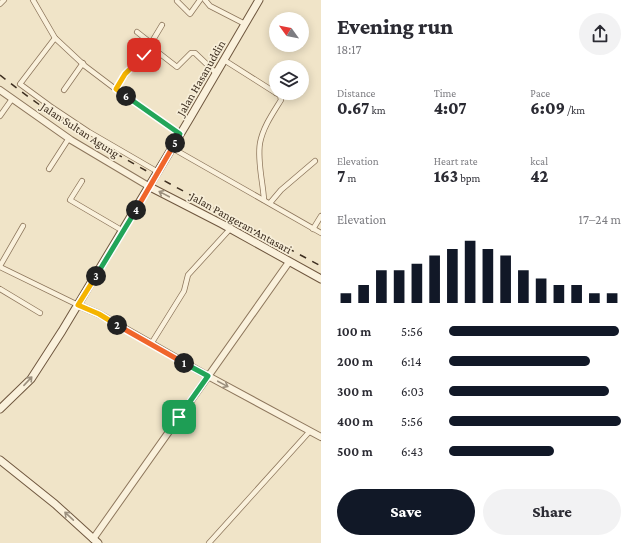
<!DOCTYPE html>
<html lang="en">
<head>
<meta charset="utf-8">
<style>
  body { margin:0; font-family:"Crimson Pro",serif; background:#f2f2f3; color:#2b2b33; height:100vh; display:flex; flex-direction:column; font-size:15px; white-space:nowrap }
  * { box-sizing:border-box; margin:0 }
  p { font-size:13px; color:#7c7c81 }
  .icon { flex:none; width:22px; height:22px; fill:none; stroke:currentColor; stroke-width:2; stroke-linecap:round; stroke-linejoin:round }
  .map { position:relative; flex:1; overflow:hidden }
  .panel { display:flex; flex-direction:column; background:#fff; width:316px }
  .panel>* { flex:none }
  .needle { width:26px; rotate:303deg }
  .tools { position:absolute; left:269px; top:12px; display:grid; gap:8px }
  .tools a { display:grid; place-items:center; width:40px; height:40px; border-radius:50%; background:#fff; box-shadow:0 2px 10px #0003; font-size:20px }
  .pin { position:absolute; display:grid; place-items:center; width:34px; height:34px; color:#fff; margin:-17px; border-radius:8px; box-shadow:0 2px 6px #0006 }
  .km { position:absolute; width:20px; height:20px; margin:-10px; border-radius:50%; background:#222; color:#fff; font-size:11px; line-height:20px; text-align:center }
  .round { display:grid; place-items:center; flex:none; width:42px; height:42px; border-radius:21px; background:#f2f2f3 }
  .overview { display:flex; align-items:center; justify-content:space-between; height:68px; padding:0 16px }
  h1 { font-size:22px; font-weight:800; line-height:30px }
  .stats { display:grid; grid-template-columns:repeat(3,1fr); gap:6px; height:68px; padding:4px 16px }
  .stats div { display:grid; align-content:center }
  .stats b { font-size:17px; font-weight:800 }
  .stats small { font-size:11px; font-weight:400 }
  .stats p { font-size:11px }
  .chart { height:112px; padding:8px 16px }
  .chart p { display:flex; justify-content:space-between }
  .chart svg { width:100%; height:72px; margin-top:4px; stroke:#111827; stroke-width:6 }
  .action { display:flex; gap:8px; margin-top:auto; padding:8px 16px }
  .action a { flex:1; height:46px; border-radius:24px; background:#111827; color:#fff; font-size:16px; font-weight:800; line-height:46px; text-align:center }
  .action a+a { background:#f2f2f3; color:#2b2b33 }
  ul { padding:0 16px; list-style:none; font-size:13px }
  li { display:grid; grid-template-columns:64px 48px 1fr; align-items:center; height:30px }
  li i { height:10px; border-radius:5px; background:#111827 }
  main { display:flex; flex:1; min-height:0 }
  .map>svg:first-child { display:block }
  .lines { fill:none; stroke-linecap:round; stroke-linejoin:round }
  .minor-casing { stroke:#8d765c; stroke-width:6 }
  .tertiary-casing { stroke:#8d765c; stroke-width:8 }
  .secondary-casing { stroke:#6f573f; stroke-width:9 }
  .minor { stroke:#faf1dc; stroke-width:4.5 }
  .tertiary { stroke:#faf1dc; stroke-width:6 }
  .secondary { stroke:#faf1dc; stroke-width:7 }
  .rail { stroke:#3d2e20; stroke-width:1.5; stroke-dasharray:7 7; stroke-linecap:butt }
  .oneway { stroke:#9c907e }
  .split-1-casing { stroke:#fff; stroke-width:8 }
  .split-2-casing { stroke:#fff; stroke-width:8 }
  .split-3-casing { stroke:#fff; stroke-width:8 }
  .split-4-casing { stroke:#fff; stroke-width:8 }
  .split-5-casing { stroke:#fff; stroke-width:8 }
  .split-6-casing { stroke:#fff; stroke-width:8 }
  .split-7-casing { stroke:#fff; stroke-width:8 }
  .split-1 { stroke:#22a559; stroke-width:5 }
  .split-2 { stroke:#f0652b; stroke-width:5 }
  .split-3 { stroke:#f5b400; stroke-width:5 }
  .split-4 { stroke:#22a559; stroke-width:5 }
  .split-5 { stroke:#f0652b; stroke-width:5 }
  .split-6 { stroke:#22a559; stroke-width:5 }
  .split-7 { stroke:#f5b400; stroke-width:5 }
  .labels { text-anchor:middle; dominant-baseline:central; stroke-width:3.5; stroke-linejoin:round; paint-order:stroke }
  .street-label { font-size:12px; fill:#3d2e20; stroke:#f7eed8 }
</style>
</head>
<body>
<main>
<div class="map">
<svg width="321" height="543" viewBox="0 0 321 543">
  <rect width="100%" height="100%" fill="#f0e4c8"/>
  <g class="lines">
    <!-- minor casing -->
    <g class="minor-casing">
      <g id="minor">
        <path d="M33,0L55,38L85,66L118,91L180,134"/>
        <path d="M205,0L210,6L245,24"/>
        <path d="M177,1L190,14L200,0"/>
        <path d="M0,4L4,0"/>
        <path d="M137,32L151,43"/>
        <path d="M55,38L20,84L50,106L89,132L158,172"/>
        <path d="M150,46L177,67L191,53H195L216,73"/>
        <path d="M224,60L276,93"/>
        <path d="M116,89L130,68L139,61L144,55L162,25"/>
        <path d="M64,90L83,63"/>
        <path d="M0,116L12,99"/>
        <path d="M172,148L321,233"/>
        <path d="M49,169L69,138"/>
        <path d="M82,181L70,200L123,231"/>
        <path d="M264,200C263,182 257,161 260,143C263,127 273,113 281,100L280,95L276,93"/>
        <path d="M270,203L281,190L315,161"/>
        <path d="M313,229L321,216"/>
        <path d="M0,266L23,226"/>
        <path d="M0,267L78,305"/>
        <path d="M0,289L40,313"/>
        <path d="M151,344L184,291L188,275L230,229"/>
        <path d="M209,543L310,431"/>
      </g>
    </g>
    <!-- tertiary casing -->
    <g class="tertiary-casing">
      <g id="tertiary">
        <path d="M0,90L71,140L150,187"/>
        <path d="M78,305L99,314L208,376L321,437"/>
        <path d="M93,539L289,262"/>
      </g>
    </g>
    <!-- secondary casing -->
    <g class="secondary-casing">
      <g id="secondary">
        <path d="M150,187L222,224L321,279"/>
        <path d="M0,409L31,379L62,331L190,118L259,0"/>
        <path d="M0,460L55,504L98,543"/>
      </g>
    </g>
    <!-- minor -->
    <use href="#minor" class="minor"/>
    <!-- tertiary -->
    <use href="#tertiary" class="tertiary"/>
    <!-- secondary -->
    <use href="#secondary" class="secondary"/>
    <!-- rail -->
    <path class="rail" d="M0,75C57,121 120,157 185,192C230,217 276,242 321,266"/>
  </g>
  <!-- one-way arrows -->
  <defs><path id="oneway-shaft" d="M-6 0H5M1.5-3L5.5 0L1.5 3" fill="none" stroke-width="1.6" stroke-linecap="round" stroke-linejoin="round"/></defs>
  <g class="oneway">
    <use href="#oneway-shaft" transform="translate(164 194) rotate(-152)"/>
    <use href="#oneway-shaft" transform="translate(28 381) rotate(-47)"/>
    <use href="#oneway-shaft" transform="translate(223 384) rotate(28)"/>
    <use href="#oneway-shaft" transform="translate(69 516) rotate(-137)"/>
  </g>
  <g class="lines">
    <!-- split-1 casing -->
    <g class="split-1-casing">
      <path id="split-1" d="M179,417L208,376L184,363"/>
    </g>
    <!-- split-2 casing -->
    <g class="split-2-casing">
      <path id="split-2" d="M117,325L184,363"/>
    </g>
    <!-- split-3 casing -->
    <g class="split-3-casing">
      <path id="split-3" d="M96,276L78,305L99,314L117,325"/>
    </g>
    <!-- split-4 casing -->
    <g class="split-4-casing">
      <path id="split-4" d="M96,276L136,210"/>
    </g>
    <!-- split-5 casing -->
    <g class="split-5-casing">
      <path id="split-5" d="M136,210L175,143"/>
    </g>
    <!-- split-6 casing -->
    <g class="split-6-casing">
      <path id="split-6" d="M126,96L180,134L175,143"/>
    </g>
    <!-- split-7 casing -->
    <g class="split-7-casing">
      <path id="split-7" d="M126,96L116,89L125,74L144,55"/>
    </g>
    <!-- split-1 -->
    <use href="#split-1" class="split-1"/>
    <!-- split-2 -->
    <use href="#split-2" class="split-2"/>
    <!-- split-3 -->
    <use href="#split-3" class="split-3"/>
    <!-- split-4 -->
    <use href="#split-4" class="split-4"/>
    <!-- split-5 -->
    <use href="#split-5" class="split-5"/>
    <!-- split-6 -->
    <use href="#split-6" class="split-6"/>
    <!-- split-7 -->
    <use href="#split-7" class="split-7"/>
  </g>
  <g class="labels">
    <!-- street labels -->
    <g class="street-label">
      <text transform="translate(201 78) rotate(-60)">Jalan Hasanuddin</text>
      <text transform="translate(80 130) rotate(33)">Jalan Sultan Agung</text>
      <text transform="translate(241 223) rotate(29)">Jalan Pangeran Antasari</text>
    </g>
  </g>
</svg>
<div class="tools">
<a><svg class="needle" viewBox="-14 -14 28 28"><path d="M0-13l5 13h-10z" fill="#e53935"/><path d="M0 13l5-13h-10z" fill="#7c7c81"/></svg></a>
<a><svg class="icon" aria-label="layers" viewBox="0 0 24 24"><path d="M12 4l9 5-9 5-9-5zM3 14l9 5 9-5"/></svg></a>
</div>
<div class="pin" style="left:179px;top:417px;background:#1e9e55"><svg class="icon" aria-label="arrive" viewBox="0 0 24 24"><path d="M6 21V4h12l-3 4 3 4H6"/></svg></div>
<div class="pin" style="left:144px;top:55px;background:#d93025"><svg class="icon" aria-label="check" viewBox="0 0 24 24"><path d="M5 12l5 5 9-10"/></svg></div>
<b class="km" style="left:184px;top:363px">1</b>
<b class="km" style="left:117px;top:325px">2</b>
<b class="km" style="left:96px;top:276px">3</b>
<b class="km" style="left:136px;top:210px">4</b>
<b class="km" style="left:175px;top:143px">5</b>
<b class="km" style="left:126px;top:96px">6</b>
</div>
<section class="panel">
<div class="overview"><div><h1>Evening run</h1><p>18:17</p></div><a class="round"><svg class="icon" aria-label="share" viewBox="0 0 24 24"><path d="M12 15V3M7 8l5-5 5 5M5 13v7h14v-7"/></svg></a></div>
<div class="stats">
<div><p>Distance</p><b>0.67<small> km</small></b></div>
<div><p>Time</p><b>4:07</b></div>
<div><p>Pace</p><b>6:09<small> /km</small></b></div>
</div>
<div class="stats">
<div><p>Elevation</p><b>7<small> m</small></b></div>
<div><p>Heart rate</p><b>163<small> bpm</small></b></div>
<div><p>kcal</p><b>42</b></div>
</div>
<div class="chart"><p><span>Elevation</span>17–24 m</p>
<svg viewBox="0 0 160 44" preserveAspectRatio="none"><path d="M5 44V38M15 44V33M25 44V24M35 44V24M45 44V20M55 44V15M65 44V11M75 44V6M85 44V11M95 44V15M105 44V24M115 44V29M125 44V33M135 44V33M145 44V38M155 44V38"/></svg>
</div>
<ul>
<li><b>100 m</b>5:56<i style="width:99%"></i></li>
<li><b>200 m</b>6:14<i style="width:82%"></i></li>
<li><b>300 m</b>6:03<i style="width:93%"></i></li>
<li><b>400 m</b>5:56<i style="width:100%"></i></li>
<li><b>500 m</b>6:43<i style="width:61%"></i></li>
</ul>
<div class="action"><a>Save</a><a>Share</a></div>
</section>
</main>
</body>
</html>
